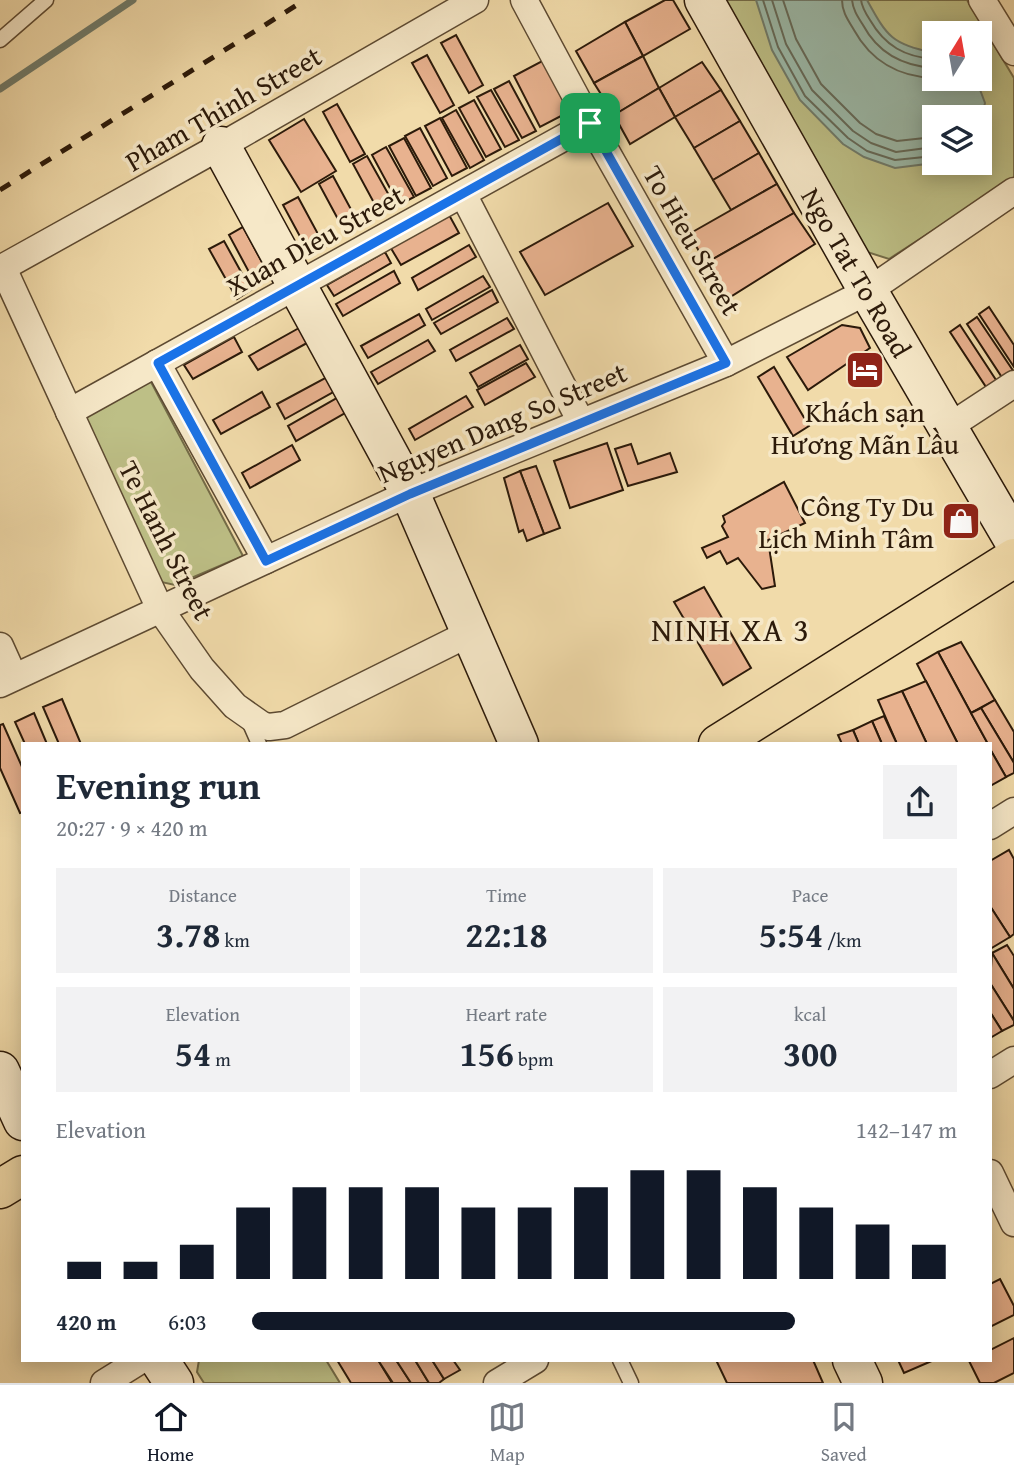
<!DOCTYPE html>
<html lang="en">
<head>
<meta charset="utf-8">
<style>
  body { margin:0; font-family:"Gentium Book Plus",serif; background:#f2f2f3; color:#1f2937; height:100vh; display:flex; flex-direction:column; font-size:26px; white-space:nowrap }
  * { box-sizing:border-box; margin:0 }
  p { font-size:23px; color:#747a83 }
  .icon { flex:none; width:38px; height:38px; fill:none; stroke:currentColor; stroke-width:2; stroke-linecap:round; stroke-linejoin:round }
  .map { position:relative; flex:1; overflow:hidden }
  .panel { position:absolute; left:21px; top:742px; width:971px; height:620px; display:flex; flex-direction:column; background:#fff; border-radius:0px; box-shadow:0 4px 18px #0003 }
  .panel>* { flex:none }
  .needle { width:46px; rotate:11deg }
  .tools { position:absolute; left:922px; top:21px; display:grid; gap:14px }
  .tools a { display:grid; place-items:center; width:70px; height:70px; border-radius:0px; background:#fff; box-shadow:0 4px 18px #0003; font-size:35px }
  .pin { position:absolute; display:grid; place-items:center; width:60px; height:60px; color:#fff; margin:-30px; border-radius:14px; box-shadow:0 4px 10px #0006 }
  .round { display:grid; place-items:center; flex:none; width:74px; height:74px; border-radius:0px; background:#f2f2f3 }
  .headline { display:flex; align-items:center; justify-content:space-between; height:119px; padding:0 35px }
  h1 { font-size:38px; font-weight:600; line-height:52px }
  .figures { display:grid; grid-template-columns:repeat(3,1fr); gap:10px; height:119px; padding:7px 35px }
  .figures div { display:grid; align-content:center; border-radius:0px; background:#f2f2f3; text-align:center }
  .figures b { font-size:35px; font-weight:600 }
  .figures small { font-size:19px; font-weight:400 }
  .figures p { font-size:19px }
  .chart { height:196px; padding:14px 35px }
  .chart p { display:flex; justify-content:space-between }
  .chart svg { width:100%; height:126px; margin-top:7px; stroke:#111827; stroke-width:6 }
  ul { padding:0 35px; list-style:none; font-size:23px }
  li { display:grid; grid-template-columns:112px 84px 1fr; align-items:center; height:52px }
  li i { height:18px; border-radius:9px; background:#111827 }
  .tabs { display:flex; justify-content:space-around; align-items:center; height:98px; border-top:2px solid #e0e1e3; background:#fff; font-size:19px; color:#747a83 }
  .tabs a { display:grid; justify-items:center; gap:4px }
  .tabs .selected { color:#111827 }
  .map>svg:first-child { display:block }
  .green { fill:#bdbf86; stroke:#746c48; stroke-width:2; fill-rule:evenodd }
  .water { fill:#9bbbab; stroke:#6f7b6b; stroke-width:2 }
  .lines { fill:none; stroke-linecap:round; stroke-linejoin:round }
  .shore { stroke:#646a5a; stroke-width:2 }
  .stream { stroke:#6f7b6b; stroke-width:7 }
  .building { fill:#e8b28f; stroke:#2c1a0a; stroke-width:2 }
  .lane-casing { stroke:#5d4a32; stroke-width:17 }
  .street-casing { stroke:#5d4a32; stroke-width:29 }
  .secondary-casing { stroke:#2c1a0a; stroke-width:41 }
  .primary-casing { stroke:#2c1a0a; stroke-width:41 }
  .lane { stroke:#f6e8c8; stroke-width:14 }
  .street { stroke:#f6e8c8; stroke-width:26 }
  .secondary { stroke:#f6e8c8; stroke-width:38 }
  .primary { stroke:#f1dbaa; stroke-width:38 }
  .rail { stroke:#2c1a0a; stroke-width:5; stroke-dasharray:12 12; stroke-linecap:butt }
  .route-casing { stroke:#fff; stroke-width:14 }
  .route { stroke:#1a73e8; stroke-width:9 }
  .labels { text-anchor:middle; dominant-baseline:central; stroke-width:7; stroke-linejoin:round; paint-order:stroke }
  .street-label { font-size:28px; fill:#2c1a0a; stroke:#f6e8c8 }
  .poi-label { font-size:28px; fill:#2c1a0a; stroke:#f6e8c8 }
  .quarter-label { font-size:32px; letter-spacing:2px; fill:#2c1a0a; stroke:#f6e8c8 }
</style>
</head>
<body>
<div class="map">
<svg width="1014" height="1383" viewBox="0 0 1014 1383">
  <rect width="100%" height="100%" fill="#f1dbaa"/>
  <filter id="stains"><feTurbulence type="fractalNoise" baseFrequency=".00286" numOctaves="4"/><feColorMatrix values="0 0 0 0 .2 0 0 0 0 .09 0 0 0 0 .02 0 0 0 .5 -.17"/></filter>
  <radialGradient id="worn" r=".72"><stop offset=".6" stop-color="#630" stop-opacity="0"/><stop offset="1" stop-color="#630" stop-opacity=".3"/></radialGradient>
  <!-- green -->
  <g class="green">
    <path d="M713,0H967L1014,78V178L889,259L861,250ZM934,33H980V79H934ZM934,117H980V163H934Z"/>
    <path d="M150,380L243,556L175,585L161,582L82,416Z"/>
    <path d="M199,1360H326L340,1383H204L197,1372Z"/>
  </g>
  <!-- water -->
  <path class="water" d="M756,0H867C888,38 891,43 934,53V79H976L985,103L980,124V117H934V163L895,168L864,157L843,144L800,100L772,50Z"/>
  <g class="lines">
    <!-- shore -->
    <g class="shore">
      <path d="M763,0L778,47L805,96L848,138L867,151L895,160L934,156"/>
      <path d="M772,0L786,44L812,90L853,131L871,143L896,152L934,147"/>
      <path d="M783,0L796,39L821,84L860,123L876,134L897,141L934,137"/>
      <path d="M842,0C842,12 848,20 854,30C871,61 899,77 934,78"/>
      <path d="M852,0C853,10 858,17 863,25C878,53 903,66 934,68"/>
      <path d="M861,0C862,8 866,14 870,20C885,46 905,57 934,59"/>
    </g>
    <!-- stream -->
    <path class="stream" d="M0,89L133,0"/>
  </g>
  <!-- building -->
  <g class="building">
    <path d="M665,0H673L690,29L643,56L625,22Z"/>
    <path d="M625,22L643,56L594,83L576,51Z"/>
    <path d="M456,35L483,85L469,93L441,43Z"/>
    <path d="M427,55L454,105L440,113L412,63Z"/>
    <path d="M643,56L659,88L614,115L594,83Z"/>
    <path d="M546,59L569,104L563,115L540,127L514,76Z"/>
    <path d="M702,62L721,90L675,117L659,88Z"/>
    <path d="M509,81L536,131L522,138L494,89Z"/>
    <path d="M659,88L675,117L630,144L614,115Z"/>
    <path d="M491,90L519,140L505,147L477,97Z"/>
    <path d="M721,90L740,121L694,148L675,117Z"/>
    <path d="M474,100L501,149L486,157L459,108Z"/>
    <path d="M337,104L365,154L350,162L323,112Z"/>
    <path d="M456,110L484,160L470,168L442,118Z"/>
    <path d="M440,118L467,168L452,176L425,126Z"/>
    <path d="M304,119L336,171L301,192L269,140Z"/>
    <path d="M740,121L759,153L713,180L694,148Z"/>
    <path d="M420,128L447,178L433,186L405,136Z"/>
    <path d="M404,138L431,188L416,196L389,146Z"/>
    <path d="M386,147L414,197L399,205L372,155Z"/>
    <path d="M759,153L777,184L731,210L713,180Z"/>
    <path d="M367,156L395,206L380,214L353,164Z"/>
    <path d="M333,176L360,226L346,234L319,184Z"/>
    <path d="M777,184L794,213L706,263L689,234Z"/>
    <path d="M298,197L325,247L310,255L283,205Z"/>
    <path d="M608,203L633,246L545,295L520,252Z"/>
    <path d="M448,213L459,233L401,265L389,245Z"/>
    <path d="M794,213L815,244L727,299L706,263Z"/>
    <path d="M243,227L270,277L256,285L229,235Z"/>
    <path d="M224,241L251,290L237,299L209,249Z"/>
    <path d="M469,245L476,257L418,290L412,278Z"/>
    <path d="M385,252L391,263L334,296L327,285Z"/>
    <path d="M394,271L400,283L343,316L336,304Z"/>
    <path d="M483,276L490,287L432,320L426,309Z"/>
    <path d="M492,290L498,302L441,334L434,323Z"/>
    <path d="M989,307L1014,345V367L979,314Z"/>
    <path d="M419,314L425,325L368,358L361,346Z"/>
    <path d="M977,317L1014,372L1005,382L967,324Z"/>
    <path d="M507,318L514,329L456,361L450,350Z"/>
    <path d="M842,325L860,328L870,348L808,390L787,357Z"/>
    <path d="M960,325L998,383L988,390L950,332Z"/>
    <path d="M299,328L307,343L258,370L249,356Z"/>
    <path d="M234,337L242,352L193,379L184,365Z"/>
    <path d="M428,340L435,351L378,384L371,372Z"/>
    <path d="M520,345L528,359L478,387L470,373Z"/>
    <path d="M526,363L535,377L485,405L477,390Z"/>
    <path d="M774,367L809,426L793,436L758,377Z"/>
    <path d="M327,377L335,391L285,419L277,404Z"/>
    <path d="M262,392L270,407L221,434L213,420Z"/>
    <path d="M466,396L473,407L415,440L409,429Z"/>
    <path d="M337,398L345,413L296,441L288,426Z"/>
    <path d="M607,443L623,490L570,508L554,461Z"/>
    <path d="M631,444L638,464L670,453L677,472L628,486L615,449Z"/>
    <path d="M292,445L300,460L250,488L242,473Z"/>
    <path d="M536,466L560,528L544,534L520,471Z"/>
    <path d="M520,471L544,534L527,541L523,530L519,532L504,478Z"/>
    <path d="M784,482L805,523L768,540L775,586L762,589L738,558L727,564L720,551L707,558L702,548L728,537L722,526L725,522L723,516Z"/>
    <path d="M704,587L751,668L723,685L674,602Z"/>
    <path d="M961,642L995,700L971,713L938,652Z"/>
    <path d="M938,652L971,713L988,744H958L917,664Z"/>
    <path d="M926,681L958,744H927L902,691Z"/>
    <path d="M902,691L927,744H897L878,700Z"/>
    <path d="M62,699L81,744H59L43,707Z"/>
    <path d="M995,700L1014,732V763L981,708Z"/>
    <path d="M981,708L1014,763V773L1006,777L990,749V744H988L971,713Z"/>
    <path d="M34,713L47,744H25L15,722Z"/>
    <path d="M884,716L897,744H882L872,721Z"/>
    <path d="M872,721L882,744H859L853,730Z"/>
    <path d="M3,724L23,769V812L20,813L0,768V725Z"/>
    <path d="M853,730L859,744H842L838,735Z"/>
    <path d="M990,749L1006,777L990,786Z"/>
    <path d="M1009,850L1014,859V934L1010,937L990,906V861Z"/>
    <path d="M990,906L1010,937L990,949Z"/>
    <path d="M1007,945L1014,956V989L992,953Z"/>
    <path d="M992,953L1014,989V1021L990,983Z"/>
    <path d="M990,983L1014,1021V1025L1002,1031L990,1012Z"/>
    <path d="M990,1012L1002,1031L990,1038Z"/>
    <path d="M1000,1279L1014,1306V1315L990,1327V1284Z"/>
    <path d="M1014,1338V1373L994,1383H980L969,1361L990,1360V1350Z"/>
    <path d="M337,1360H378L392,1383H351Z"/>
    <path d="M378,1360H396L411,1383H393Z"/>
    <path d="M396,1360H415L429,1383H411Z"/>
    <path d="M415,1360H432L444,1379L439,1383H429Z"/>
    <path d="M432,1360H453L460,1370L444,1379Z"/>
    <path d="M716,1360H813L823,1383H727Z"/>
    <path d="M898,1360H934L904,1373Z"/>
  </g>
  <g class="lines">
    <!-- lane casing -->
    <g class="lane-casing">
      <g id="lane">
        <path d="M0,40L46,0"/>
        <path d="M248,719L259,744"/>
        <path d="M620,1360L631,1383"/>
      </g>
    </g>
    <!-- street casing -->
    <g class="street-casing">
      <g id="street">
        <path d="M524,0L590,123L726,363"/>
        <path d="M982,0L1014,52"/>
        <path d="M463,194L581,422"/>
        <path d="M3,268L160,609L202,669L235,706L262,725L269,727L285,725L470,633"/>
        <path d="M0,269L221,146L475,0"/>
        <path d="M157,363L266,560"/>
        <path d="M69,412L590,123"/>
        <path d="M947,428L1014,384"/>
        <path d="M0,646L14,677"/>
        <path d="M0,684L410,493L726,363L868,291L1014,191"/>
        <path d="M990,826L1014,811"/>
        <path d="M990,1075L1014,1060"/>
        <path d="M990,1173L1014,1223"/>
        <path d="M104,1383L141,1360"/>
        <path d="M497,1383L535,1360"/>
      </g>
    </g>
    <!-- secondary casing -->
    <g class="secondary-casing">
      <g id="secondary">
        <path d="M704,0L868,291L1014,541"/>
        <path d="M221,146L410,493L519,744"/>
        <path d="M0,1071L23,1121"/>
        <path d="M159,1360L174,1383"/>
        <path d="M852,1360L863,1383"/>
      </g>
    </g>
    <!-- primary casing -->
    <g class="primary-casing">
      <g id="primary">
        <path d="M718,744L1014,558"/>
        <path d="M0,1189L23,1175"/>
      </g>
    </g>
    <!-- lane -->
    <use href="#lane" class="lane"/>
    <!-- street -->
    <use href="#street" class="street"/>
    <!-- secondary -->
    <use href="#secondary" class="secondary"/>
    <!-- primary -->
    <use href="#primary" class="primary"/>
    <!-- rail -->
    <path class="rail" d="M0,190L305,0"/>
  </g>
  <g class="lines">
    <!-- route casing -->
    <g class="route-casing">
      <path id="route" d="M590,123L726,363L410,494L266,561L158,363Z"/>
    </g>
    <!-- route -->
    <use href="#route" class="route"/>
  </g>
  <!-- icons -->
  <defs>
    <g id="hotel-square" transform="scale(2.0125)"><rect x="-9" y="-9" width="18" height="18" rx="4" fill="#8f2418" stroke="#f6e8c8"/><path d="M-6-4.5h1.5V1H6V5H4.5V3h-9V5H-6ZM-4 0a1.8 1.8 0 1 1 3.6 0ZM.5 0V-2.5h3Q6-2.5 6 0Z" fill="#fff"/></g>
    <g id="shop-square" transform="scale(2.0125)"><rect x="-9" y="-9" width="18" height="18" rx="4" fill="#8f2418" stroke="#f6e8c8"/><path d="M-5-2.5h2.3a2.7 3.5 0 0 1 5.4 0H5L5.5 6h-11ZM-1.5-2.5h3a1.5 2.3 0 0 0-3 0Z" fill="#fff"/></g>
  </defs>
  <g fill-rule="evenodd">
    <use href="#hotel-square" x="865" y="370"/>
    <use href="#shop-square" x="961" y="521"/>
  </g>
  <g class="labels">
    <!-- street labels -->
    <g class="street-label">
      <text transform="translate(223 108) rotate(-30)">Pham Thinh Street</text>
      <text transform="translate(315 240) rotate(-29)">Xuan Dieu Street</text>
      <text transform="translate(693 240) rotate(60)">To Hieu Street</text>
      <text transform="translate(857 272) rotate(60)">Ngo Tat To Road</text>
      <text transform="translate(502 422) rotate(-23)">Nguyen Dang So Street</text>
      <text transform="translate(167 540) rotate(63)">Te Hanh Street</text>
    </g>
    <!-- poi labels -->
    <g class="poi-label">
      <text x="865" y="411">Khách sạn<tspan x="865" dy="32">Hương Mãn Lầu</tspan></text>
      <text x="934" y="505" text-anchor="end">Công Ty Du<tspan x="934" dy="32">Lịch Minh Tâm</tspan></text>
    </g>
    <!-- quarter labels -->
    <g class="quarter-label">
      <text x="731" y="629">NINH XA 3</text>
    </g>
  </g>
  <rect width="100%" height="100%" filter="url(#stains)"/>
  <rect width="100%" height="100%" fill="url(#worn)"/>
</svg>
<div class="tools">
<a><svg class="needle" viewBox="-14 -14 28 28"><path d="M0-13l5 13h-10z" fill="#e53935"/><path d="M0 13l5-13h-10z" fill="#747a83"/></svg></a>
<a><svg class="icon" aria-label="layers" viewBox="0 0 24 24"><path d="M12 4l9 5-9 5-9-5zM3 14l9 5 9-5"/></svg></a>
</div>
<div class="pin" style="left:590px;top:123px;background:#1e9e55"><svg class="icon" aria-label="arrive" viewBox="0 0 24 24"><path d="M6 21V4h12l-3 4 3 4H6"/></svg></div>
<section class="panel">
<div class="headline"><div><h1>Evening run</h1><p>20:27 · 9 × 420 m</p></div><a class="round"><svg class="icon" aria-label="share" viewBox="0 0 24 24"><path d="M12 15V3M7 8l5-5 5 5M5 13v7h14v-7"/></svg></a></div>
<div class="figures">
<div><p>Distance</p><b>3.78<small> km</small></b></div>
<div><p>Time</p><b>22:18</b></div>
<div><p>Pace</p><b>5:54<small> /km</small></b></div>
</div>
<div class="figures">
<div><p>Elevation</p><b>54<small> m</small></b></div>
<div><p>Heart rate</p><b>156<small> bpm</small></b></div>
<div><p>kcal</p><b>300</b></div>
</div>
<div class="chart"><p><span>Elevation</span>142–147 m</p>
<svg viewBox="0 0 160 44" preserveAspectRatio="none"><path d="M5 44V38M15 44V38M25 44V32M35 44V19M45 44V12M55 44V12M65 44V12M75 44V19M85 44V19M95 44V12M105 44V6M115 44V6M125 44V12M135 44V19M145 44V25M155 44V32"/></svg>
</div>
<ul>
<li><b>420 m</b>6:03<i style="width:77%"></i></li>
</ul>
</section>
</div>
<nav class="tabs">
<a class="selected"><svg class="icon" aria-label="home" viewBox="0 0 24 24"><path d="M3 11l9-7 9 7M6 9v11h12V9"/></svg>Home</a>
<a><svg class="icon" aria-label="map" viewBox="0 0 24 24"><path d="M3 6l6-2 6 2 6-2v14l-6 2-6-2-6 2zM9 4v14M15 6v14"/></svg>Map</a>
<a><svg class="icon" aria-label="saved" viewBox="0 0 24 24"><path d="M7 4h10v16l-5-4-5 4z"/></svg>Saved</a>
</nav>
</body>
</html>
